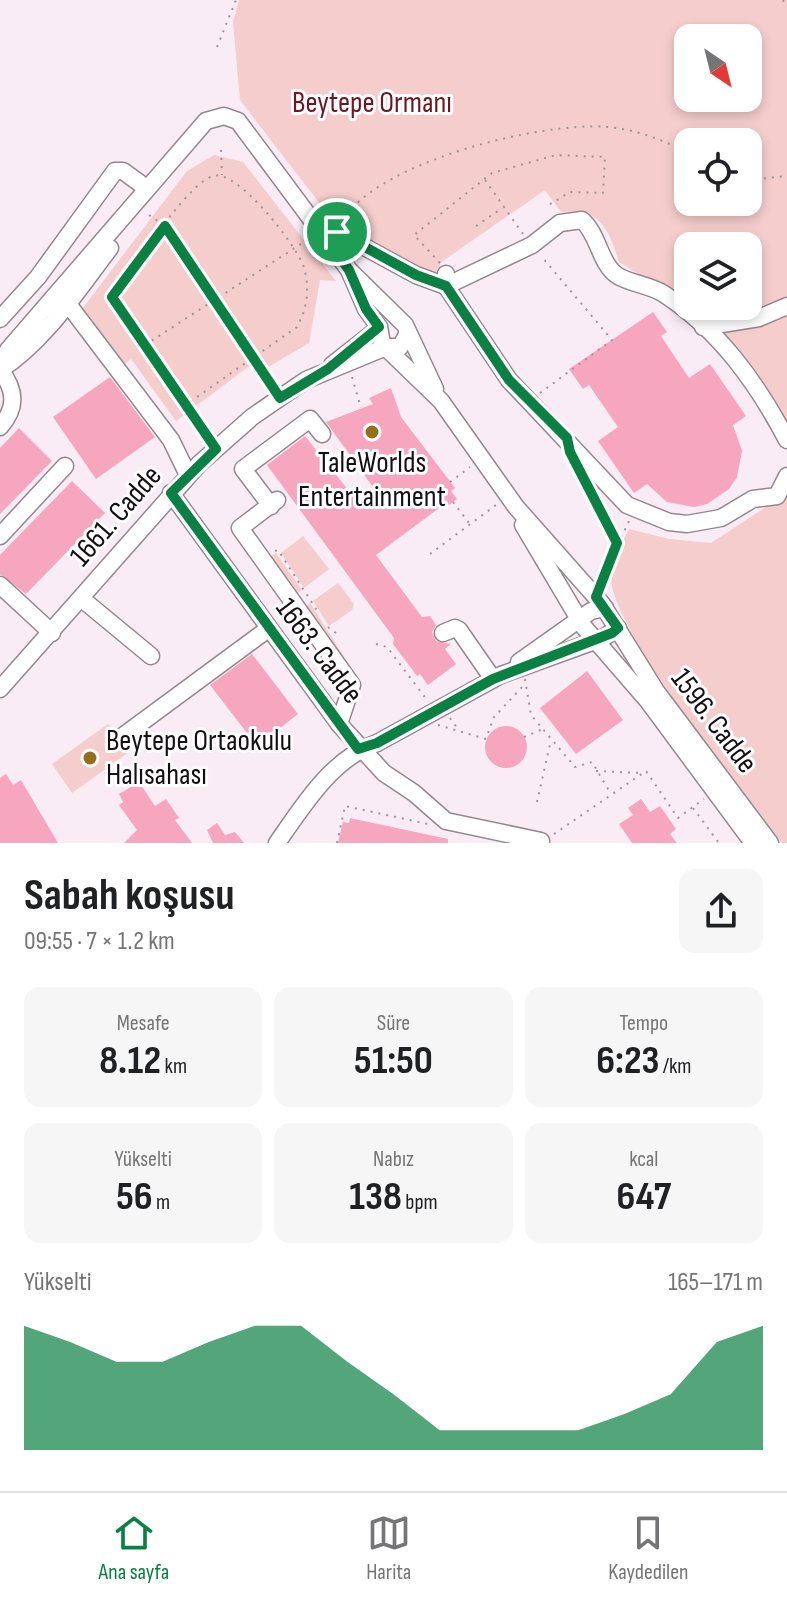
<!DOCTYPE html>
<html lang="tr">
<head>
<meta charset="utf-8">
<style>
  body { margin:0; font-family:"Sofia Sans Condensed",sans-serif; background:#f6f6f6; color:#202124; height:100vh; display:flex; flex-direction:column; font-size:30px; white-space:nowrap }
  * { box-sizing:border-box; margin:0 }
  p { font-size:26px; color:#757577 }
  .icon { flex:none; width:44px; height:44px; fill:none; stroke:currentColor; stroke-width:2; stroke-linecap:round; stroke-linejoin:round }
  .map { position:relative; height:843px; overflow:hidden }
  .drawer { display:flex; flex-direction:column; background:#fff; flex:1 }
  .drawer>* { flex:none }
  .needle { width:52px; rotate:145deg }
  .tools { position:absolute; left:674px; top:24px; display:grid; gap:16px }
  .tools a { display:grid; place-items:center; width:88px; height:88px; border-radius:16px; background:#fff; box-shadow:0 4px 12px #0003; font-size:40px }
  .pin { position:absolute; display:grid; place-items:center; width:68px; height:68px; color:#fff; margin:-34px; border:4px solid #fff; border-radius:50%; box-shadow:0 2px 8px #0007 }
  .round { display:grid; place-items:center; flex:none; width:84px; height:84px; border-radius:16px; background:#f6f6f6 }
  .head { display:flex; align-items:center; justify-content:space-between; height:136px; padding:0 24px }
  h1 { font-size:44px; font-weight:700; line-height:60px }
  .figures { display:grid; grid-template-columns:repeat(3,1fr); gap:12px; height:136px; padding:8px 24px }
  .figures div { display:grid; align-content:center; border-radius:16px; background:#f6f6f6; text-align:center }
  .figures b { font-size:40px; font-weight:700 }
  .figures small { font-size:22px; font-weight:400 }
  .figures p { font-size:22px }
  .chart { height:224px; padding:16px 24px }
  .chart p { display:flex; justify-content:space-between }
  .chart svg { width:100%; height:144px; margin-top:8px; fill:#0b8043; opacity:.7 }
  .menu { display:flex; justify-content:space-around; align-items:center; height:112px; border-top:2px solid #e0e0e0; background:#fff; font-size:22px; color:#757577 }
  .menu a { display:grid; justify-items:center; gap:4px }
  .menu .active { color:#0b8043 }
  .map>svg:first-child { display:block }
  .green { fill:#f5cdcc; fill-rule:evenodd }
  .building { fill:#f7a6c0 }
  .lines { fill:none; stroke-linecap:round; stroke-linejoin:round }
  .minor-casing { stroke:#948890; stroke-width:19 }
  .path { stroke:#9e949a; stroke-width:2; stroke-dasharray:2 6; stroke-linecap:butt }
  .minor { stroke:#fff; stroke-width:16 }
  .route-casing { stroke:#fff; stroke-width:16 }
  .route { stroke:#0b8043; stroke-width:10 }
  .poi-dot { fill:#956f18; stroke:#fff; stroke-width:3 }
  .labels { text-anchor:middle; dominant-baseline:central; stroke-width:6; stroke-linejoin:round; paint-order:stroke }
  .park-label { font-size:30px; fill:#711620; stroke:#fff }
  .poi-label { font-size:30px; fill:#130f12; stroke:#fff }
  .street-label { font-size:30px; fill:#130f12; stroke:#fff }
</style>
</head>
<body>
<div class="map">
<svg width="787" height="843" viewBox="0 0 787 843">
  <rect width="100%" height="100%" fill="#faecf5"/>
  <!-- green -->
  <g class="green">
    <path d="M239,0H787V430C765,383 737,334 691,306H748V246H688V304L619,262C608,228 601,208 561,212L545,190L440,263L442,274L431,277L393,257L327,213L240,100L233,22ZM688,38H748V98H688ZM688,142H748V202H688Z"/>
    <path d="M214,155L243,162L336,281L320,280L309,343L263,370L256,361L176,421L131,359L119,368L79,313L187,171Z"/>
    <path d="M787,493V843H782C745,794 608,627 611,575C612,560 623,542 629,529L669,539L711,543Z"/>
    <path d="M303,536L329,569L304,588L281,553Z"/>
    <path d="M276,553L302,590L295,595L270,557Z"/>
    <path d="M338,583L354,604L352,610L329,626L313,601Z"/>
    <path d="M310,603L352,669L345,670L304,608Z"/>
    <path d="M108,724L129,752L72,793L52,764Z"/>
  </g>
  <!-- building -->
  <g class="building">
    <path d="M653,312L667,332L661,336L689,378L710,364L746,416L733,425L742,451L737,477L729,489L707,504L694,507L667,502L647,484L634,493L598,441L618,427L589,385L583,389L569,369Z"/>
    <path d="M110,377L155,437L96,479L53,417Z"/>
    <path d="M391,388L401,417L455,488L451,491L457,499L449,505L447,502L376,555L422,617L430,616L436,625L432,632L436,641L451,644L445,649L456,664L428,685L420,674L417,676L393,644L394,638L267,465L305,436L361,506L378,494L326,422L373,404L369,398Z"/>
    <path d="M19,428L52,461L0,514V448Z"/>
    <path d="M72,481L105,513L26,594L0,574V555Z"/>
    <path d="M252,654L298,714L257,746L210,685Z"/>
    <path d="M587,671L623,720L576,754L540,708Z"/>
    <circle cx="506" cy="747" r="21"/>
    <path d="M6,774L13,785L21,780L58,843H0V778Z"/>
    <path d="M139,782L155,806L166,799L179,818L175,820L192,843H124L137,830L119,805L123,802L119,794Z"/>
    <path d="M641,799L650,812L660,806L676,829L670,834L677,843H632L619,824L633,815L628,808Z"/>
    <path d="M350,818L448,839V843H338L343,822L349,823Z"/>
    <path d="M217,823L225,835L235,832L244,843H213L207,830Z"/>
  </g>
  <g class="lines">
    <!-- minor casing -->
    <g class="minor-casing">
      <g id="minor">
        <path d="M315,220L416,275L446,286L532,245L560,223L582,220C599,235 600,265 618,276C632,284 650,285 664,294C719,330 757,383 787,440"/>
        <path d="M350,271L405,325L435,389"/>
        <path d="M446,274V286L509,380L627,505L669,522L687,524L721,518L753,499L777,496L787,476"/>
        <path d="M68,304L171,440L188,475"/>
        <path d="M0,319L38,277L115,171H123L145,187"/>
        <path d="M703,327L759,318L787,306"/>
        <path d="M332,365L378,329"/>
        <path d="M5,367L2,361L8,350L206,121L224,116L238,121L349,270L366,309L379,327L382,344L441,401L516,507L602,604L656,691L770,843"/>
        <path d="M0,370C45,341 77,291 110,248"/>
        <path d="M0,427C17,408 16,390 0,370"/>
        <path d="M171,493L339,724L384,773L414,793L446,821L541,841"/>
        <path d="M277,500L240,528L352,685L339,724"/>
        <path d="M271,506L243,469L310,419L322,434"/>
        <path d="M523,525L583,626L648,701L753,843"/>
        <path d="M0,536L65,466"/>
        <path d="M0,585L52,633"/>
        <path d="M82,599L151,656"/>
        <path d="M443,633L455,628L459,630L493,679"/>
        <path d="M519,662L591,611L605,608"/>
        <path d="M0,689L199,464L252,417L306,380L386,347H400L407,335"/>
        <path d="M123,736L268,629"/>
        <path d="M277,843C303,806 332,758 377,743L501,675L603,638L618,628"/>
      </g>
    </g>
    <!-- path -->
    <g class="path">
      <path d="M783,0L787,7"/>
      <path d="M217,47L236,0"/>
      <path d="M221,150L222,175"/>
      <path d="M485,180L523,234"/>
      <path d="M748,180L787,176"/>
      <path d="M149,215L165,226L273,388"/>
      <path d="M343,221C375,162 543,121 607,127C634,129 664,140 688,153"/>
      <path d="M476,226L501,209"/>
      <path d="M440,263L414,235L492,173L556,155L605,157L603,193L570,192L547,206"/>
      <path d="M145,345L307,240"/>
      <path d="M352,377L361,408"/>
      <path d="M540,393L612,340L542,257"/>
      <path d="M184,406L297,327C307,309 310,289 304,268C299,248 237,168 213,176C186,184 131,272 112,297L207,437"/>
      <path d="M450,482L470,467"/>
      <path d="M587,483L616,542"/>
      <path d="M453,502L469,523"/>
      <path d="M275,551L278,550L318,612"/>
      <path d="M430,554L496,505"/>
      <path d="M601,581L629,521"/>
      <path d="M328,627L340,636"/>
      <path d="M376,644L387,647L427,700"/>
      <path d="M525,679L531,715L575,767L592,762L611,794"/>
      <path d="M450,718L458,729"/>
      <path d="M438,725L486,739"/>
      <path d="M488,733L494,717L525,684"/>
      <path d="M524,737L543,729"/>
      <path d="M596,771L641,773"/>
      <path d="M537,802L551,740"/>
      <path d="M693,808L719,843"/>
      <path d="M554,834L646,771L678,818L704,799"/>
      <path d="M337,843L345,806L428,824"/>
    </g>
    <!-- minor -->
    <use href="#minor" class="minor"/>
  </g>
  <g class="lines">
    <!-- route casing -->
    <g class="route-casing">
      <path id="route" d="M312,218L416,275L446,286L509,380L567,438L570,452L617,543L596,597L618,628L612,633L493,679L377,743L358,749L171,493L216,449L112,297L165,226L280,398L328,369L379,327L366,309L349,270Z"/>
    </g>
    <!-- route -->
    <use href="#route" class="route"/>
  </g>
  <!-- markers -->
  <g class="poi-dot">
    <circle cx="372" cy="432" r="8"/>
    <circle cx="90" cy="758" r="8"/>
  </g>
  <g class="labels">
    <!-- park labels -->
    <g class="park-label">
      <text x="372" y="103">Beytepe Ormanı</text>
    </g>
    <!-- poi labels -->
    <g class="poi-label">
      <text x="372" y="463">TaleWorlds<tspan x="372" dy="34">Entertainment</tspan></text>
      <text x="106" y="741" text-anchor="start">Beytepe Ortaokulu<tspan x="106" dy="34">Halısahası</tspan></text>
    </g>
    <!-- street labels -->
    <g class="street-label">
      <text transform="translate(116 516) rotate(-49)">1661. Cadde</text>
      <text transform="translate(319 651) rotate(53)">1663. Cadde</text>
      <text transform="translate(714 721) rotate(53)">1596. Cadde</text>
    </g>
  </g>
</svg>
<div class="tools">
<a><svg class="needle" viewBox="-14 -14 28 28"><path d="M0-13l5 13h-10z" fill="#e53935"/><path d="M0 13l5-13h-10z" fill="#757577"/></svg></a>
<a><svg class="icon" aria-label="locate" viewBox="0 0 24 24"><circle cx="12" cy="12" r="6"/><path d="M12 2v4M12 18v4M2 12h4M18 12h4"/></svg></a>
<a><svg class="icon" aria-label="layers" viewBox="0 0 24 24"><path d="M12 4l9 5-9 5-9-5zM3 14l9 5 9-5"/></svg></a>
</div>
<div class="pin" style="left:337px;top:232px;background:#1e9e55"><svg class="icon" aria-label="arrive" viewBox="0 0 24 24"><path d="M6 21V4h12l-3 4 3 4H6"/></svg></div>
</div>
<section class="drawer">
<div class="head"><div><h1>Sabah koşusu</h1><p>09:55 · 7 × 1.2 km</p></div><a class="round"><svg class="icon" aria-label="share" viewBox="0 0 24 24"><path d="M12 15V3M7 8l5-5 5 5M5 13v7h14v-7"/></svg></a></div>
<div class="figures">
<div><p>Mesafe</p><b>8.12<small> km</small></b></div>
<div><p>Süre</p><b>51:50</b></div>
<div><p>Tempo</p><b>6:23<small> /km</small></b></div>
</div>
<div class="figures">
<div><p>Yükselti</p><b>56<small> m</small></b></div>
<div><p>Nabız</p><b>138<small> bpm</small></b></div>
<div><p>kcal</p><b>647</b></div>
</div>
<div class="chart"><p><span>Yükselti</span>165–171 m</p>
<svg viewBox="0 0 160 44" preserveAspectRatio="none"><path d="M0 44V6L10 11L20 17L30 17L40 11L50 6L60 6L70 17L80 27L90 38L100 38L110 38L120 38L130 33L140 27L150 11L160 6V44z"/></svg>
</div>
</section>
<nav class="menu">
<a class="active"><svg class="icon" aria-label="home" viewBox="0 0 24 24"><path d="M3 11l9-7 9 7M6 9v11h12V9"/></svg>Ana sayfa</a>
<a><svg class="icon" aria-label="map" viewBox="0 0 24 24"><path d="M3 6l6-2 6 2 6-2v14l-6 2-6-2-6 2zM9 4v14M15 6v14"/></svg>Harita</a>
<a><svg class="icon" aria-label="saved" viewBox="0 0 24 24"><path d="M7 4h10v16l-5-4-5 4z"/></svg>Kaydedilen</a>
</nav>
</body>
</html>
